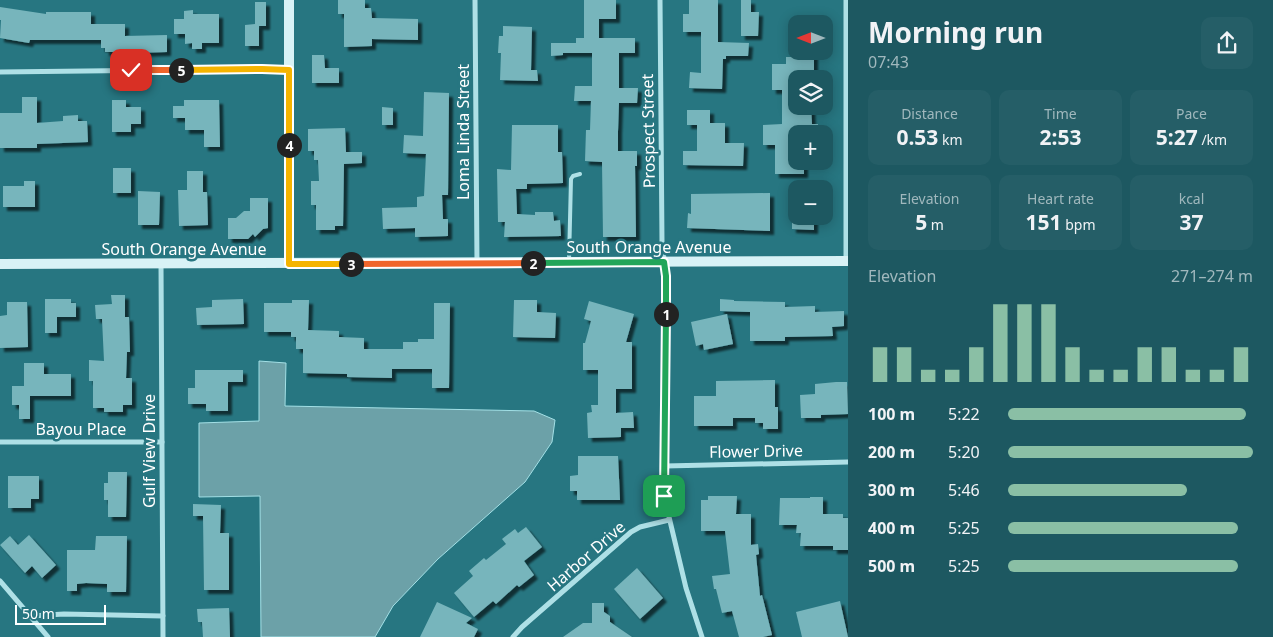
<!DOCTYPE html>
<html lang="en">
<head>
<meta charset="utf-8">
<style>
  body { margin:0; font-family:"Noto Sans",sans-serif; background:#255e67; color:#f1f3f6; height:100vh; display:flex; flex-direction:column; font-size:19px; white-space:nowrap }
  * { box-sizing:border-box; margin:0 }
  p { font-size:16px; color:#a0b8bd }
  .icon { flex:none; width:28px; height:28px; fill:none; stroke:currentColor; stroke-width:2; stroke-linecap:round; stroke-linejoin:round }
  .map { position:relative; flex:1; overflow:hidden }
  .sheet { display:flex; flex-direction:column; background:#1d5861; width:425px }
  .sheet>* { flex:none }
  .needle { width:32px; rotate:270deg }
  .buttons { position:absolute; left:788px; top:15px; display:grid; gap:10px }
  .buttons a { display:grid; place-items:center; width:45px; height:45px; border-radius:10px; background:#1d5861; box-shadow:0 2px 12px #0003; font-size:25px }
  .scale { position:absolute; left:15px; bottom:12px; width:91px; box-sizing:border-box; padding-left:5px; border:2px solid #fff; border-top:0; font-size:14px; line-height:18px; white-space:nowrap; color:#fff; -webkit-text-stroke:4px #277681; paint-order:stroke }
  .pin { position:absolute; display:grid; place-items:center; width:42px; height:42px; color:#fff; margin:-21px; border-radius:10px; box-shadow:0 2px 8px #0006 }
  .km { position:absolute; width:25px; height:25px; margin:-12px; border-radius:50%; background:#222; color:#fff; font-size:14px; line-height:25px; text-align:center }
  .round { display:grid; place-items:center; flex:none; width:52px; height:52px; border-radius:10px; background:#255e67 }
  .head { display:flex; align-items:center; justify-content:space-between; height:85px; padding:0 20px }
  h1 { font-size:28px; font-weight:700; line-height:38px }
  .figures { display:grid; grid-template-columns:repeat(3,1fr); gap:8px; height:85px; padding:5px 20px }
  .figures div { display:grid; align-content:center; border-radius:10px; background:#255e67; text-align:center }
  .figures b { font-size:21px; font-weight:700 }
  .figures small { font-size:14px; font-weight:400 }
  .figures p { font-size:14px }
  .chart { height:140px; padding:10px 20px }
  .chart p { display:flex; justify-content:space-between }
  .chart svg { width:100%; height:90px; margin-top:5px; stroke:#8abfa5; stroke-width:6 }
  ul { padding:0 20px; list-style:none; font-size:16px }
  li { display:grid; grid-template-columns:80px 60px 1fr; align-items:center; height:38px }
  li i { height:12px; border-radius:6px; background:#8abfa5 }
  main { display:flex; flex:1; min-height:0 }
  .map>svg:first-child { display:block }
  .water { fill:#6ca1a8; stroke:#a3e0e6 }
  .building { fill:#77b5bc; filter:url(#shadow) }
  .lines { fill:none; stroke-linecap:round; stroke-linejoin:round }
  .lane { stroke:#aee0e6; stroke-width:4 }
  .street { stroke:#aee0e6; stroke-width:5 }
  .secondary { stroke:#d8f2f6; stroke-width:10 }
  .split-1-casing { stroke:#fff; stroke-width:10 }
  .split-2-casing { stroke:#fff; stroke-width:10 }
  .split-3-casing { stroke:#fff; stroke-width:10 }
  .split-4-casing { stroke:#fff; stroke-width:10 }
  .split-5-casing { stroke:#fff; stroke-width:10 }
  .split-6-casing { stroke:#fff; stroke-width:10 }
  .split-1 { stroke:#22a559; stroke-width:6 }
  .split-2 { stroke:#22a559; stroke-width:6 }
  .split-3 { stroke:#f0652b; stroke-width:6 }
  .split-4 { stroke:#f5b400; stroke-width:6 }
  .split-5 { stroke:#f5b400; stroke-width:6 }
  .split-6 { stroke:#f0652b; stroke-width:6 }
  .labels { text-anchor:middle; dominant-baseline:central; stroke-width:5; stroke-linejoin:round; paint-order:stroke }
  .street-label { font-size:16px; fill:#fff; stroke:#277681 }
</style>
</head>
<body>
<main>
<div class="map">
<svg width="848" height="637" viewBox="0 0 848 637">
  <defs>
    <filter id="shadow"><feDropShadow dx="4" dy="4" stdDeviation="1" flood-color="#0009"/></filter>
  </defs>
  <rect width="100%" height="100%" fill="#277681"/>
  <!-- water -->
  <path class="water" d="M259,361L286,363L285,406L534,411L555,420L552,442L525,482L438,559L393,606L375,637H261L260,496L199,497V423L259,421Z"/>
  <!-- building -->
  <g class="building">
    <path d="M338,0H365V8H371L372,18L418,19V40L372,39V46L344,47V14H338Z"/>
    <path d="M584,0H616V19H599V38H635V53H619V88H638L637,103H619L618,131V151H637V166H635L636,237H603L602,162L585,161L586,130H590L591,101H574L575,86H592V53H563V55L551,56V43H576V38H584Z"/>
    <path d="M689,0H718V42L749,43L748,56H726V59H723L722,89L689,88L690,72L701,73V32H683V14H689Z"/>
    <path d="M741,0H751V12H759L758,36H741Z"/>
    <path d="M255,2H266V26H259V46H245V25L255,24Z"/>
    <path d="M0,7L46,14V12H91V24H125V36L167,35V52L135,53V55H120V52H105V48H101V40H30L29,43L0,38L1,20H0Z"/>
    <path d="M193,10V14H219V43H202V49H192V43L185,44V34H174V19H184V11Z"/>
    <path d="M503,26L532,27L531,70H537L538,81L500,80L501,53H498L499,36H503Z"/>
    <path d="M792,51H813L814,53V79H796V106H811L812,124H818V134H796V161H804V174H775V145H763V125L782,124V90H772V64H786V57H792Z"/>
    <path d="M312,55H324L325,68H339V83H312Z"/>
    <path d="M424,92L449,93L448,195H442L443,219H448V236L415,237V228L383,229L382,208L417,207V197L424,196L426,154L403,153L404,135L423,136Z"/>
    <path d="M22,97H37V123L63,121V116L78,115V121H87L88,142L37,144V148H0V113H22Z"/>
    <path d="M112,100H126V107H141V124H131V132H112Z"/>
    <path d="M184,100H219L220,147H204V130H185V118H173V106H184Z"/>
    <path d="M382,107L393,108V125H382Z"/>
    <path d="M687,110H710V123H725V143H744L743,166L683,165V151H697V125H687Z"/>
    <path d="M512,125H558V152H562L563,183L527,184V189H516L517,214L535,215V212H553L554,221L560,220L561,236L504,237L505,222H498L497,169L511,170Z"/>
    <path d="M345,128L346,152H362V163L344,164L343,226H335V230H316V205H311V181H319L318,160H314V151H308V129Z"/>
    <rect x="113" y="168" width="18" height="25"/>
    <path d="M187,171H203V192H207L208,225L179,226L178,190H187Z"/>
    <path d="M24,181H35V207H3V186H24Z"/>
    <path d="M138,191L160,192L159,225H138Z"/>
    <path d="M770,193V231L687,228L688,213L691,214V194Z"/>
    <path d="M250,198H268V228L263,229L255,237L253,234L248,239H228V218H236L244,211H250Z"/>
    <path d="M792,216H814V230L792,229Z"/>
    <path d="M111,295H125V317H129L130,352H127L126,378H132V405H123V412H104V408H93V381H89V360L104,361L102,319H96L95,305L112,304Z"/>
    <path d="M45,299H71V303H76V317H57V333H45Z"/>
    <path d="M243,299L244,324L197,325L196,308L212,307V300Z"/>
    <path d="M720,299L734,300V301L785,302V307L815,306V312L844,311V326L832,327L833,336L785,337V341H750V312L720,311Z"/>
    <path d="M292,300H309L308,330L339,331V337L364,338V349H403V342H418V339H434V303H450L449,388H432V369H392V378L347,377V374L303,373V349H296V337H291V332H264V303H292Z"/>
    <path d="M514,300H537V312L556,313L555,338L513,337Z"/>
    <path d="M589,301L634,314L626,342H632V389H616V413L633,412L634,428H621V437L588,438L587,413L592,412L591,405H598V370H583V343H585L591,321L584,319Z"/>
    <path d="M7,302H27L28,347L0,348V316L7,315Z"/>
    <path d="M727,314L733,344L704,350L703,344L696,346L691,322Z"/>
    <path d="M24,363H44V374H71V396H30V419H19V405H12V386H24Z"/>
    <path d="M195,370H243V382H228V411H206V404H188V388H195Z"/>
    <path d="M775,380V407H778V429H763V423H755V418H733V426H694V396H716V381Z"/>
    <path d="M836,382H847L848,414L821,415V418H801L800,395L815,394V384Z"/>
    <path d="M578,456H618L620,500H577V491H570V476L578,475Z"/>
    <path d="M108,472H127L126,517H108V500H104V483H108Z"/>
    <path d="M8,476H39V499H31V508H8Z"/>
    <path d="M708,496H737L736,514H751V545L758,544L759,554L756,555L760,596L762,595L772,635L763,637H739L732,611L722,613L716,589H714L712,576L730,574L725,531H701V500H708Z"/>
    <path d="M810,497H823V514H843V518H848V550H833V546H800L801,533H796L797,525H779L780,498H810Z"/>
    <path d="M193,504L221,505L220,533H229V590H204L203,516H193Z"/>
    <path d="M526,527L542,547L524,561L534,575L519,587L517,585L496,604L493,601L474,617L454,593L473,576L469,571L484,558L486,560L506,544L502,539L515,529L518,533Z"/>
    <path d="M29,535L56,565L42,578L32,566L25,573L0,545L10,536L18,545Z"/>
    <path d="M96,536H127L126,592H107V584L86,583L77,584V591H67V550H95Z"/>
    <path d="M637,568L663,598L640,619L614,589Z"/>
    <path d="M840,601L848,637H802L796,612Z"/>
    <path d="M437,602L472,618L466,623L478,629L474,637H420Z"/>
    <path d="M592,603H604V612L610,616V622L632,637H563L583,623H592Z"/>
    <path d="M229,608L230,637H203L202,622H198L197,609Z"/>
  </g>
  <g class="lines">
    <!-- lane -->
    <path class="lane" d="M569,261L571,179L573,176L580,174"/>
    <!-- street -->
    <g class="street">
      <path d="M475,0L477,263"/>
      <path d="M660,0L662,242L666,276L664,496L686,588L702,637"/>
      <path d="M846,0V261"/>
      <path d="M0,72L262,69L289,70"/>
      <path d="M161,264L163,637"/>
      <path d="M0,442H162"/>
      <path d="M665,466L848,462"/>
      <path d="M0,581L48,637"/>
      <path d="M31,616L64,614L163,616"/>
      <path d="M513,637L522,627L631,532L640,527L669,520"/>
    </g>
    <!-- secondary -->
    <g class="secondary">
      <path d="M0,264L848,261"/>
      <path d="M289,264V0"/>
    </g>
  </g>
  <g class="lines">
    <!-- split-1 casing -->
    <g class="split-1-casing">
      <path id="split-1" d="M664,496L666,314"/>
    </g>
    <!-- split-2 casing -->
    <g class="split-2-casing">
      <path id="split-2" d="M533,263L664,262L666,276V314"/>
    </g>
    <!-- split-3 casing -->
    <g class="split-3-casing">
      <path id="split-3" d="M351,264L533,263"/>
    </g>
    <!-- split-4 casing -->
    <g class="split-4-casing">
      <path id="split-4" d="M289,145V264H351"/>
    </g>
    <!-- split-5 casing -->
    <g class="split-5-casing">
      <path id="split-5" d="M181,70L262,69L289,70V145"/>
    </g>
    <!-- split-6 casing -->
    <g class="split-6-casing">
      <path id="split-6" d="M131,70H181"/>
    </g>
    <!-- split-1 -->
    <use href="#split-1" class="split-1"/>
    <!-- split-2 -->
    <use href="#split-2" class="split-2"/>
    <!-- split-3 -->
    <use href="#split-3" class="split-3"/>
    <!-- split-4 -->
    <use href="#split-4" class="split-4"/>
    <!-- split-5 -->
    <use href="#split-5" class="split-5"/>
    <!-- split-6 -->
    <use href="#split-6" class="split-6"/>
  </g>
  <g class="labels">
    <!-- street labels -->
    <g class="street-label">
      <text transform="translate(648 131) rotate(-91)">Prospect Street</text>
      <text transform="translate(463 132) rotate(-90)">Loma Linda Street</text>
      <text x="649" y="247">South Orange Avenue</text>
      <text x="184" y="249">South Orange Avenue</text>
      <text x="81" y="429">Bayou Place</text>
      <text transform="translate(149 451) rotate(-90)">Gulf View Drive</text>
      <text transform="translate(756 451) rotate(-1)">Flower Drive</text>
      <text transform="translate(586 556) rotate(-41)">Harbor Drive</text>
    </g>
  </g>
</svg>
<div class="buttons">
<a><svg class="needle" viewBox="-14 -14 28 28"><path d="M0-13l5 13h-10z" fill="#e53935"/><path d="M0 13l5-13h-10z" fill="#a0b8bd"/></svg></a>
<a><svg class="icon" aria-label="layers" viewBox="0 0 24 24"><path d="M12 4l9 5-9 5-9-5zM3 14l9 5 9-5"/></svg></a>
<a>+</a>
<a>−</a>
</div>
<div class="scale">50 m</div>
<div class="pin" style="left:664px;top:496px;background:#1e9e55"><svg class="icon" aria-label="arrive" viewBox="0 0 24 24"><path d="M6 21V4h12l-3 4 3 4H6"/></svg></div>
<div class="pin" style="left:131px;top:70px;background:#d93025"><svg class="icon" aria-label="check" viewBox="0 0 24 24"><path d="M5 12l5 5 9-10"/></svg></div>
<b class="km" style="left:666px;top:314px">1</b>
<b class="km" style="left:533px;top:263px">2</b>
<b class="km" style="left:351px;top:264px">3</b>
<b class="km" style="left:289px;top:145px">4</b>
<b class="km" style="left:181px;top:70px">5</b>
</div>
<section class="sheet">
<div class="head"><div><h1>Morning run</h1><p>07:43</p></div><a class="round"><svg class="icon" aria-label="share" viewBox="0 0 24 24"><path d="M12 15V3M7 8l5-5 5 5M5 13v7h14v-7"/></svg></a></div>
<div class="figures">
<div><p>Distance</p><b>0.53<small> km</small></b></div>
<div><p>Time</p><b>2:53</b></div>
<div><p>Pace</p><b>5:27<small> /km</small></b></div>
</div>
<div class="figures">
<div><p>Elevation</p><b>5<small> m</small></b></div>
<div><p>Heart rate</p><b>151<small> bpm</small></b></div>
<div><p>kcal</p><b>37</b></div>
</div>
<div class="chart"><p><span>Elevation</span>271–274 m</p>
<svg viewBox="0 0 160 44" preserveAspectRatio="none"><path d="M5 44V27M15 44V27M25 44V38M35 44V38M45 44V27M55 44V6M65 44V6M75 44V6M85 44V27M95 44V38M105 44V38M115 44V27M125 44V27M135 44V38M145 44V38M155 44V27"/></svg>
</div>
<ul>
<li><b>100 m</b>5:22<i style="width:97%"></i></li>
<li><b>200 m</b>5:20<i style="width:100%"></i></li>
<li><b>300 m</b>5:46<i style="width:73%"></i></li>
<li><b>400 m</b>5:25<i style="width:94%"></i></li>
<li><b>500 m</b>5:25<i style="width:94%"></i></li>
</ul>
</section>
</main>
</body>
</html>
